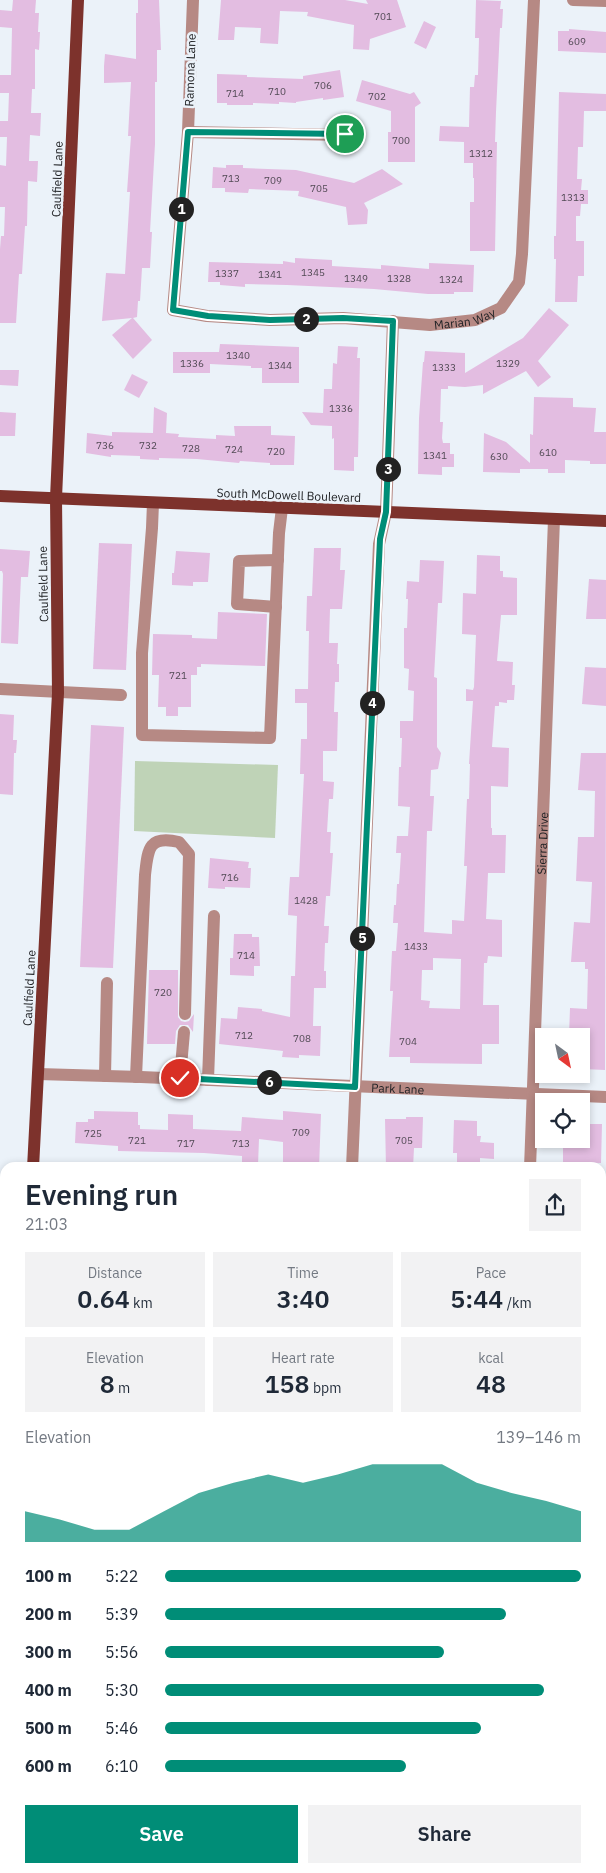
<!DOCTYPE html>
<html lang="en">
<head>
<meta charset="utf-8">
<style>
  body { margin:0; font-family:"IBM Plex Sans",sans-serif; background:#f2f2f3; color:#1f2937; height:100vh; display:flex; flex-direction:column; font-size:19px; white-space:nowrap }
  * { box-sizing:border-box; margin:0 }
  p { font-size:16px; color:#747a83 }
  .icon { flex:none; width:28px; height:28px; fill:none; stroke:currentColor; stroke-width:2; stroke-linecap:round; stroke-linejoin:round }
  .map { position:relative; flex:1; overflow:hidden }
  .details { position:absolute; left:0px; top:1162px; width:606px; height:711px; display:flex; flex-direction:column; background:#fff; border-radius:15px 15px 0 0; box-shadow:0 2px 8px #0003 }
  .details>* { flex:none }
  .needle { width:32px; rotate:147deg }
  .tools { position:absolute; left:535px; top:1028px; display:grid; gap:10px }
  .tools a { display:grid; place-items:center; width:55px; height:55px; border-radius:0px; background:#fff; box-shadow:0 2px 8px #0003; font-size:25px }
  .pin { position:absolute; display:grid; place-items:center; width:42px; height:42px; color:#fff; margin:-21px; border:2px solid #fff; border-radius:50%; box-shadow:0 1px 5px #0007 }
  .km { position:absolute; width:25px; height:25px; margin:-12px; border-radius:50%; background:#222; color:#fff; font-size:14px; line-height:25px; text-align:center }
  .round { display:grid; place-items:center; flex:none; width:52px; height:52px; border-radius:0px; background:#f2f2f3 }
  .summary { display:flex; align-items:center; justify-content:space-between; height:85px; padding:0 25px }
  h1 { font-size:28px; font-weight:600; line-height:38px }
  .metrics { display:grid; grid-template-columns:repeat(3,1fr); gap:8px; height:85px; padding:5px 25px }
  .metrics div { display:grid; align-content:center; border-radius:0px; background:#f2f2f3; text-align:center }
  .metrics b { font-size:25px; font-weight:600 }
  .metrics small { font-size:14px; font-weight:400 }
  .metrics p { font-size:14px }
  .chart { height:140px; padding:10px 25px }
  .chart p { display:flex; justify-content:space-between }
  .chart svg { width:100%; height:90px; margin-top:5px; fill:#008d77; opacity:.7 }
  .cta { display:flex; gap:10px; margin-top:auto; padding:10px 25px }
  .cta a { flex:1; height:58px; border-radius:0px; background:#008d77; color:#fff; font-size:20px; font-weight:600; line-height:58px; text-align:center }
  .cta a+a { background:#f2f2f3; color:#1f2937 }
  ul { padding:0 25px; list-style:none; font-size:16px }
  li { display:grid; grid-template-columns:80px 60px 1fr; align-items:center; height:38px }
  li i { height:12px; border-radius:6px; background:#008d77 }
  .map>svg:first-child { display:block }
  .green { fill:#bfd3b7 }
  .building { fill:#e3bde1; fill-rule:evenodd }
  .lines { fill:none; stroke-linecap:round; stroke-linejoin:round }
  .minor { stroke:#b68984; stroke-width:12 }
  .major { stroke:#7d322c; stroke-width:12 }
  .route-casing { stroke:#fff; stroke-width:10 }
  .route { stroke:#008d77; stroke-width:6 }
  .labels { text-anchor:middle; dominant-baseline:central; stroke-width:5; stroke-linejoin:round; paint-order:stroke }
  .number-label { font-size:10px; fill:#524a55 }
  .street-label { font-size:12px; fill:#212326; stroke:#ebf2f9 }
</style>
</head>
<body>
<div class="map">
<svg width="606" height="1873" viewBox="0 0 606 1873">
  <rect width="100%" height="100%" fill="#ebf2f9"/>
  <!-- green -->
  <path class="green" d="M135,761L278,765L275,838L134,831Z"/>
  <!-- building -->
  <g class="building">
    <path d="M13,0H36L35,13H39L38,32H40L39,50L35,49V89H32L31,113H41L40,136L30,135L29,161H38L37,182L28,181L27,226H25L22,274H19L16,323H0V249L1,236H4L5,207H0V165L6,166L7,137H0V121H8L9,93H0V75H11L12,28L0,27V10L12,11Z"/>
    <path d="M138,0H159L161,50H157V82H155V144L150,232H152L150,268H142L140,301H138L137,317L133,318L152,340L133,359L112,335L132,318L102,321L106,273L125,274L130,192H127L131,136H128L131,82L104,83V66L105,54L136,59V13H138Z"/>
    <path d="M221,0H345L368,4L366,0H397L406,27L370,39L369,50L353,49L354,25L307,16L308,12L280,11L278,44L260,43L261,28L235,27L234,40H218Z"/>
    <path d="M476,0L501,1L500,9H503L502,28H500L496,112L495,142H497L495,251H470V202H474V178H473V163H464V142L439,141L440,126L469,127L470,87H474L475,75H478L479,38H475Z"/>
    <path d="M424,21L436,27L426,49L414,43Z"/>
    <path d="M569,29L606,32V53L558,51V31H569Z"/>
    <path d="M340,70L344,97L323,100V98L296,102V103L279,102V104L253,103V105H227V103H217V74L247,75V77L303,79V76Z"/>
    <path d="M362,80L410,94L414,92L421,103L415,107V162H388V132H391V111L356,101Z"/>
    <path d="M559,92L606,94V111H584L583,147H578L577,179H582L581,190H588V204H581L580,216H576V241H584V276H578L577,302H555L556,259H554V236H556Z"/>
    <path d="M226,165H243V168L296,170L354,183L382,169L403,184L364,203L368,210L367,224L348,225L346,207L298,196L299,191L249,189L248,193L225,192V188H212L213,167L226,168Z"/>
    <path d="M295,258L332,260V266L381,269V265L429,269V263L474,265L473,292H454V294H428L374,289L287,285L245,284V287L220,285V282H208L209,262L283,264V261L295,263Z"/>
    <path d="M549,308L569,325L538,361L551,377L538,387L526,371L483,394V385L465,387L448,386V389H441L440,422H443L442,438L443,443H450V454H454V467H442V475L418,474L419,418L423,362H424L425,351L465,353V373L523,338Z"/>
    <path d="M220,344L299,347V383H262V368H251V366L210,364V373H173V352H219Z"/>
    <path d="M338,346L358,347L357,358H360L358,457H354V471L334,470V438L332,439V426L311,425L302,412L323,413L324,389H332L333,363L337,364Z"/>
    <path d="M0,370H19L18,386L0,385Z"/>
    <path d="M132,374L148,382L139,398L124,390Z"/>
    <path d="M534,397L573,398V407L596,408L594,432H606V464H590V461L565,460V473H548V469H520V473L483,472L484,433L506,442L530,463V434L533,435Z"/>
    <path d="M154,407L167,413L166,433L179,434L178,437L216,439V435L235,436L234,426H271V435L295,436L294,465H270V463L240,461L239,463L197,459L159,458V460L140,459V456L111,455V457L86,453L87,433L112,436V432L153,433Z"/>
    <path d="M0,412L16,413L15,436H0Z"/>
    <path d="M99,543L132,544L126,670L93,669Z"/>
    <path d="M314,548H341L340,570H345L342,609H330L329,643H338L337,664H339V682H335L334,712H338L337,751H323V781L334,782L333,799H329L327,832H331L330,853H333L330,896H326L324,926H329L328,943H325L324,971H326V988H314L313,1026H321L320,1056L299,1055V1058L282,1057L283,1051L219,1044L221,1018L237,1019L238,1007L262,1009V1011L290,1017L291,976H295L297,916L288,915L289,891L290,877H299L304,774H300L301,739H307V703H295V689H308L309,631H306L307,596H312Z"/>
    <path d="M0,549L30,551L28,577H21L18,644L1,643L3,574L2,571H0Z"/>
    <path d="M176,551L210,553L208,582H193V586L172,585V573H174Z"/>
    <path d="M477,555L500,556V571H503V577L517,578V615H501L497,661L513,662L512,685H515L514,700H507V703L499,702V706H495L492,747L509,748L508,787L491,786V828H492V835H506L505,873H488L487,897L486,919L502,920V957L488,956L487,963H484L483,1005H499V1044H482V1064L410,1063V1057H389L393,991H390L392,951H396L398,923H393L394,905H396L397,884H399L401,853H396L397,836H408L410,807L398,806L399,767H401L402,738H400V721H413L414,691L408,690L409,669L404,668V628H407L408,599H406L407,581L419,582L420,560L444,561L442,603H438L434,677L437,678V747L441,753L438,769L431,770L430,796H434L432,831H427L424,932L452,934V920L464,921L467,866H464L467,799H469L470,764H469L473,701H466V689L473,690L474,687L476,635L462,634L463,593L476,594ZM433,958L461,959L460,1009L429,1008L430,1001L421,1000L422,970H433Z"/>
    <path d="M589,579L606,580V619H586Z"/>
    <path d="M218,612L267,614L265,666L201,664V667H197V675H191V707H178V716H166V707H158L159,675H152L153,634L192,635V638L217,639Z"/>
    <path d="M585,667L606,668V706L582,704Z"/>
    <path d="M0,714L14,715L13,740H17L16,753H14L13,795L0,794Z"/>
    <path d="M91,725L124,727L113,968L80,967Z"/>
    <path d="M581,753H606L605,1070L583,1069L584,1048H581V1036H569L570,1008L587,1009L588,969H585V962H571L574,922L590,923L592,882L576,881L578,837H594L595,791L578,790Z"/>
    <path d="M210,858L249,862L248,868H251L250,888L225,887V889L208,888Z"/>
    <path d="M234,934H252V937H259L260,966H254V976L230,975V958H233Z"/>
    <path d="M149,970H178V1017L181,1021L185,1022L189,1021L194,1014L193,1032L188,1025H180L176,1031L175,1044H147Z"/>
    <path d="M94,1111L138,1112V1125H140V1129L168,1130V1114L193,1115V1129L241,1131L242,1117L283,1120V1111L321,1114L319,1168H283V1142L259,1139L258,1165L242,1164V1156L204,1153L118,1151V1146L75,1143L76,1122H88V1119H94Z"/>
    <path d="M406,1117H423L422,1148H414L413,1168H386L385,1119H406Z"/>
    <path d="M454,1120L477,1121V1136H481L480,1142L494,1143V1159L480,1158V1168H457V1153H453Z"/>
    <path d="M581,1124H602L601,1163L563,1162V1144H580Z"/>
  </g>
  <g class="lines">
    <!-- minor -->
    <g class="minor">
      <path id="s1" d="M193,0L188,132L173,310L207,316L270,320L343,318L430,325L475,320L501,308L519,282L522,254L534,0"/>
      <path d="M573,0L606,1"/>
      <path d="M188,132L345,135"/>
      <path d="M153,503L152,528L142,653V735L270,738L279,533L282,508"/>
      <path d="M276,607L237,604L239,561L278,560"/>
      <path d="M0,689L121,695"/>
      <path id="s2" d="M38,1074L141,1077L606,1097"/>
      <path d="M105,1076L107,983"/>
      <path d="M136,1077L145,875C148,849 148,835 179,842L189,854L185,1014"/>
      <path d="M180,1078L184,1032"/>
      <path d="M208,1080L214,916"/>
      <path d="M352,1168L379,544L386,512L387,486L393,321"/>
      <path id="s3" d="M530,1168L554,519"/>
      <path d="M0,1596H5"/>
      <path d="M601,1621H606"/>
      <path d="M0,1764H5"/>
      <path d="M601,1794L606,1795"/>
      <path d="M139,1873V1869"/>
      <path d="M319,1873V1869"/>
      <path d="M493,1873V1869"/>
    </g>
    <!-- major -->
    <g class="major">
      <path d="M0,496L606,521"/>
      <path d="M33,1168L58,693L56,498L78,0"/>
      <path d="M0,1437L5,1411"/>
    </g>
  </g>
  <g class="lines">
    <!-- route casing -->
    <g class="route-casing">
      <path id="route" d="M180,1078L355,1087L380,539L386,512L387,486L393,321L343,318L270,320L208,316L173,310L188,132L345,134"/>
    </g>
    <!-- route -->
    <use href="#route" class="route"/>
  </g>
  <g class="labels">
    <!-- number labels -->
    <g class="number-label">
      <text x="383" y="16">701</text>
      <text x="577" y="41">609</text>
      <text x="323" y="85">706</text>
      <text x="277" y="91">710</text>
      <text x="235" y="93">714</text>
      <text x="377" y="96">702</text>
      <text x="401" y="140">700</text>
      <text x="481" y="153">1312</text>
      <text x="231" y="178">713</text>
      <text x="273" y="180">709</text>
      <text x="319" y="188">705</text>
      <text x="573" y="197">1313</text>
      <text x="313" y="272">1345</text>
      <text x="227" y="273">1337</text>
      <text x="270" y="274">1341</text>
      <text x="356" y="278">1349</text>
      <text x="399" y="278">1328</text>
      <text x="451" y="279">1324</text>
      <text x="238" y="355">1340</text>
      <text x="192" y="363">1336</text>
      <text x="508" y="363">1329</text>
      <text x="280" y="365">1344</text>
      <text x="444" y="367">1333</text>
      <text x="341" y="408">1336</text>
      <text x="105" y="445">736</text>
      <text x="148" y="445">732</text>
      <text x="191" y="448">728</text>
      <text x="234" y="449">724</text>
      <text x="276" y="451">720</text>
      <text x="548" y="452">610</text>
      <text x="435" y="455">1341</text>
      <text x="499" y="456">630</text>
      <text x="178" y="675">721</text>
      <text x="230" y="877">716</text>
      <text x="306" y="900">1428</text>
      <text x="416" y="946">1433</text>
      <text x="246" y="955">714</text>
      <text x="163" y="992">720</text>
      <text x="244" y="1035">712</text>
      <text x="302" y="1038">708</text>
      <text x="408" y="1041">704</text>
      <text x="301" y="1132">709</text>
      <text x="93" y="1133">725</text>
      <text x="137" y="1140">721</text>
      <text x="404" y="1140">705</text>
      <text x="186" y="1143">717</text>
      <text x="241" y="1143">713</text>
    </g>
    <!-- street labels -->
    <g class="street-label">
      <text transform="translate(190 70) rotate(-88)">Ramona Lane</text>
      <text transform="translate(57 179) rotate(-88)">Caulfield Lane</text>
      <text stroke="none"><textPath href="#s1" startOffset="604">Marian Way</textPath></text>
      <text transform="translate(289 495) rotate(2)">South McDowell Boulevard</text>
      <text transform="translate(43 584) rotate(-91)">Caulfield Lane</text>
      <text stroke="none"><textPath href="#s3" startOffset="325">Sierra Drive</textPath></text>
      <text transform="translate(29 988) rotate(-87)">Caulfield Lane</text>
      <text stroke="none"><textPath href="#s2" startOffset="360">Park Lane</textPath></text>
    </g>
  </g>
</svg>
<div class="tools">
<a><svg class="needle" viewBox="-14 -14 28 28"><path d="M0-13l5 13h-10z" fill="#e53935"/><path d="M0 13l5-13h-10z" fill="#747a83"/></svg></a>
<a><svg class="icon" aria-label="locate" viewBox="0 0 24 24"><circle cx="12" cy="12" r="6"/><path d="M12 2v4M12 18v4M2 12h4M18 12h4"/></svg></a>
</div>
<div class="pin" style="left:345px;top:134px;background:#1e9e55"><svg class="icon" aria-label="arrive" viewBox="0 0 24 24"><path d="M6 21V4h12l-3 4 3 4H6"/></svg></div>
<div class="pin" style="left:180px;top:1078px;background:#d93025"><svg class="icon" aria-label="check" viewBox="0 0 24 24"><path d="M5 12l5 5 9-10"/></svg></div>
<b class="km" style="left:181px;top:209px">1</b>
<b class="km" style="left:306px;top:319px">2</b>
<b class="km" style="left:388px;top:469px">3</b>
<b class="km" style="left:372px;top:703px">4</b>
<b class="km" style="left:362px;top:938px">5</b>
<b class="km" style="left:269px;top:1082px">6</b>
<section class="details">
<div class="summary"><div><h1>Evening run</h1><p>21:03</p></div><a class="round"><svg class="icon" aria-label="share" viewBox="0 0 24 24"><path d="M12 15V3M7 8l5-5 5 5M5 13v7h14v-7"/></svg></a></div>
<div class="metrics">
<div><p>Distance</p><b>0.64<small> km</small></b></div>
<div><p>Time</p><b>3:40</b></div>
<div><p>Pace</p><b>5:44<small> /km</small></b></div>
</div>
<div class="metrics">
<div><p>Elevation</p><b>8<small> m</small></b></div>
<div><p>Heart rate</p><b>158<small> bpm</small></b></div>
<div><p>kcal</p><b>48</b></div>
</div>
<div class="chart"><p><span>Elevation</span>139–146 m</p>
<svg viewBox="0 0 160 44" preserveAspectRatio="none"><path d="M0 44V29L10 33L20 38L30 38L40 29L50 20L60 15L70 11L80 15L90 11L100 6L110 6L120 6L130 15L140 20L150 24L160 29V44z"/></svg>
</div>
<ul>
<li><b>100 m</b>5:22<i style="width:100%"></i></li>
<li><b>200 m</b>5:39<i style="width:82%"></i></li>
<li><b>300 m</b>5:56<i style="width:67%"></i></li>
<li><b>400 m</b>5:30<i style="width:91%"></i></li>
<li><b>500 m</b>5:46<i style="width:76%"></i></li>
<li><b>600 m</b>6:10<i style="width:58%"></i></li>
</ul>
<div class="cta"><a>Save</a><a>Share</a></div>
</section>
</div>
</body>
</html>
